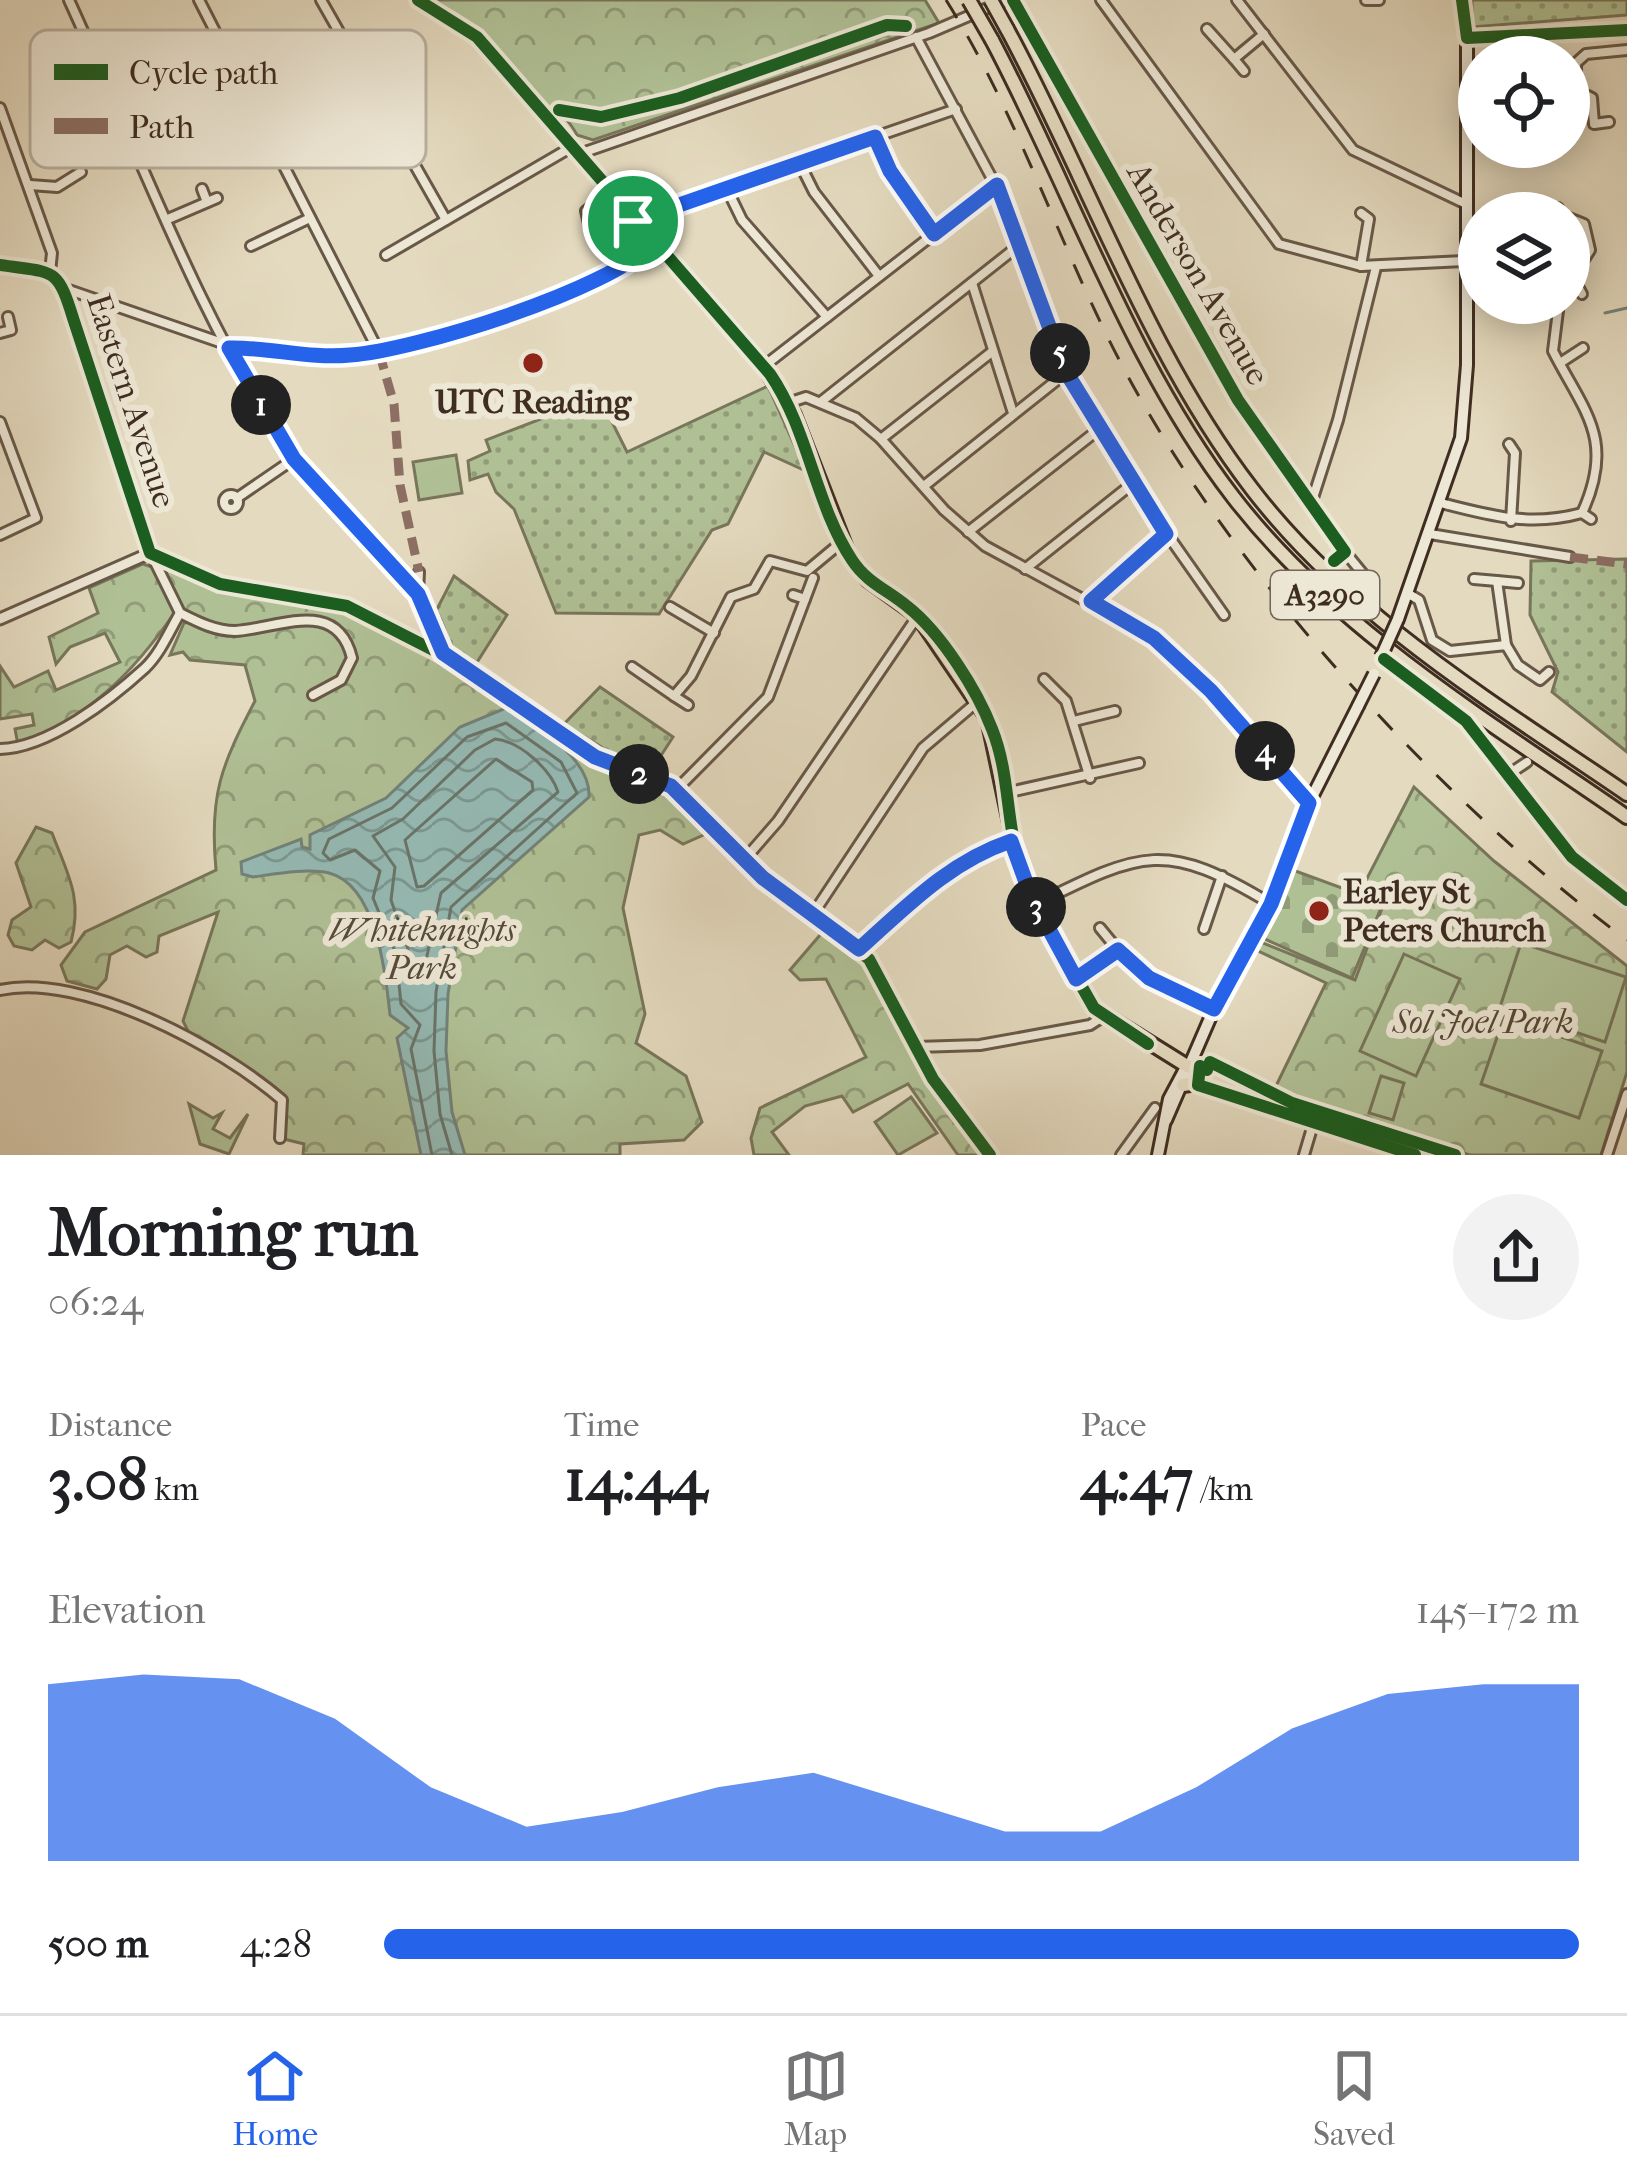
<!DOCTYPE html>
<html lang="en">
<head>
<meta charset="utf-8">
<style>
  body { margin:0; font-family:"IM FELL French Canon",serif; background:#f2f2f2; color:#202124; height:100vh; display:flex; flex-direction:column; font-size:45px; white-space:nowrap }
  * { box-sizing:border-box; margin:0 }
  p { font-size:39px; color:#757577 }
  .icon { flex:none; width:66px; height:66px; fill:none; stroke:currentColor; stroke-width:2; stroke-linecap:round; stroke-linejoin:round }
  .map { position:relative; height:1155px; overflow:hidden }
  .panel { display:flex; flex-direction:column; background:#fff; flex:1 }
  .panel>* { flex:none }
  .fabs { position:absolute; left:1458px; top:36px; display:grid; gap:24px }
  .fabs a { display:grid; place-items:center; width:132px; height:132px; border-radius:50%; background:#fff; box-shadow:0 6px 30px #0003; font-size:60px }
  .pin { position:absolute; display:grid; place-items:center; width:102px; height:102px; color:#fff; margin:-51px; border:6px solid #fff; border-radius:50%; box-shadow:0 3px 12px #0007 }
  .km { position:absolute; width:60px; height:60px; margin:-30px; border-radius:50%; background:#222; color:#fff; font-size:33px; line-height:60px; text-align:center }
  .round { display:grid; place-items:center; flex:none; width:126px; height:126px; border-radius:63px; background:#f2f2f2 }
  .headline { display:flex; align-items:center; justify-content:space-between; height:204px; padding:0 48px }
  h1 { font-size:66px; font-weight:800; line-height:90px }
  .metrics { display:grid; grid-template-columns:repeat(3,1fr); gap:18px; height:204px; padding:12px 48px }
  .metrics div { display:grid; align-content:center }
  .metrics b { font-size:60px; font-weight:800 }
  .metrics small { font-size:33px; font-weight:400 }
  .metrics p { font-size:33px }
  .chart { height:336px; padding:24px 48px }
  .chart p { display:flex; justify-content:space-between }
  .chart svg { width:100%; height:216px; margin-top:12px; fill:#2563eb; opacity:.7 }
  ul { padding:0 48px; list-style:none; font-size:39px }
  li { display:grid; grid-template-columns:192px 144px 1fr; align-items:center; height:90px }
  li i { height:30px; border-radius:15px; background:#2563eb }
  .tab-bar { display:flex; justify-content:space-around; align-items:center; height:168px; border-top:3px solid #e0e0e0; background:#fff; font-size:33px; color:#757577 }
  .tab-bar a { display:grid; justify-items:center; gap:6px }
  .tab-bar .current { color:#2563eb }
  .map>svg:first-child { display:block }
  .grass { fill:url(#grass-dots); stroke:#78765b; stroke-width:3 }
  .forest { fill:url(#forest-crowns); stroke:#78765b; stroke-width:3 }
  .cemetery { fill:url(#cemetery-stones); stroke:#78765b; stroke-width:3 }
  .pitch { fill:#b0c095; stroke:#78765b; stroke-width:3 }
  .water { fill:url(#water-waves); stroke:#738279; stroke-width:3 }
  .lines { fill:none; stroke-linecap:round; stroke-linejoin:round }
  .shore { stroke:#6a746a; stroke-width:3 }
  .stream { stroke:#738279; stroke-width:3 }
  .minor-casing { stroke:#685848; stroke-width:14 }
  .tertiary-casing { stroke:#685848; stroke-width:15 }
  .secondary-casing { stroke:#3f2d21; stroke-width:16 }
  .primary-casing { stroke:#3f2d21; stroke-width:18 }
  .minor { stroke:#ede7d5; stroke-width:8 }
  .tertiary { stroke:#ede7d5; stroke-width:9 }
  .secondary { stroke:#ede7d5; stroke-width:10 }
  .primary { stroke:#e4dabf; stroke-width:12 }
  .rail { stroke:#3f2d21; stroke-width:3; stroke-dasharray:21 21; stroke-linecap:butt }
  .secondary-bridge-casing { stroke:#3f2d21; stroke-width:16; stroke-linecap:butt }
  .primary-bridge-casing { stroke:#3f2d21; stroke-width:18; stroke-linecap:butt }
  .secondary-bridge { stroke:#ede7d5; stroke-width:10 }
  .primary-bridge { stroke:#e4dabf; stroke-width:12 }
  .quiet { stroke:#8d6e63; stroke-width:9; stroke-dasharray:18 9; stroke-linecap:butt }
  .cycleway-casing { stroke:#ede7d5; stroke-width:20 }
  .cycleway { stroke:#1b5e20; stroke-width:12 }
  .route-casing { stroke:#fff; stroke-width:24 }
  .route { stroke:#2563eb; stroke-width:15 }
  .poi-dot { fill:#8f2418; stroke:#ede7d5; stroke-width:4.5 }
  .labels { text-anchor:middle; dominant-baseline:central; stroke-width:12; stroke-linejoin:round; paint-order:stroke }
  .shield { fill:#ede7d5; stroke:#736557; stroke-width:3 }
  .shield-label { font-size:30px; font-weight:bold; fill:#3f2d21 }
  .street-label { font-size:33px; fill:#3f2d21; stroke:#ede7d5 }
  .poi-label { font-size:33px; font-weight:bold; fill:#3f2d21; stroke:#ede7d5 }
  .park-label { font-size:33px; font-style:italic; fill:#564a38; stroke:#ede7d5 }
  .key { fill:#ede7d5; stroke:#b9af9f; stroke-width:3 }
  .key-label { font-size:33px; fill:#3f2d21 }
</style>
</head>
<body>
<div class="map">
<svg width="1627" height="1155" viewBox="0 0 1627 1155">
  <defs>
    <pattern id="grass-dots" width="8" height="8" patternUnits="userSpaceOnUse" patternTransform="scale(3)"><rect width="8" height="8" fill="#b0c095"/><path d="M2 2h.1M6 6h.1" fill="none" stroke="#919c79" stroke-width="1.8" stroke-linecap="round"/></pattern>
    <pattern id="forest-crowns" width="20" height="18" patternUnits="userSpaceOnUse" patternTransform="scale(3)"><rect width="20" height="18" fill="#b0c095"/><path d="M2 6a3 3 0 1 1 6 0M12 15a3 3 0 1 1 6 0" fill="none" stroke="#919c79"/></pattern>
    <pattern id="cemetery-stones" width="16" height="16" patternUnits="userSpaceOnUse" patternTransform="scale(3)"><rect width="16" height="16" fill="#b0c095"/><path d="M2 7V4a2 2 0 0 1 4 0v3zM10 15v-3a2 2 0 0 1 4 0v3z" fill="#919c79"/></pattern>
    <pattern id="water-waves" width="16" height="10" patternUnits="userSpaceOnUse" patternTransform="scale(3)"><rect width="16" height="10" fill="#95bab4"/><path d="M0 5q4-4 8 0t8 0" fill="none" stroke="#7b9892"/></pattern>
  </defs>
  <rect width="100%" height="100%" fill="#e4dabf"/>
  <filter id="stains"><feTurbulence type="fractalNoise" baseFrequency=".00167" numOctaves="4"/><feColorMatrix values="0 0 0 0 .2 0 0 0 0 .09 0 0 0 0 .02 0 0 0 .5 -.17"/></filter>
  <radialGradient id="worn" r=".72"><stop offset=".6" stop-color="#630" stop-opacity="0"/><stop offset="1" stop-color="#630" stop-opacity=".3"/></radialGradient>
  <!-- grass -->
  <g class="grass">
    <path d="M1472,0H1627V15L1472,27Z"/>
    <path d="M768,386L806,471L764,452L728,524L712,530L659,614L556,613L514,509L496,492L488,474L470,480L468,461L490,451L486,440L608,393L610,418L627,452Z"/>
    <path d="M1627,559V752L1552,692L1558,672L1530,615L1531,561Z"/>
    <path d="M454,576L507,615L474,667L450,649L436,611Z"/>
    <path d="M600,687L673,737L651,771L629,764L564,724Z"/>
  </g>
  <!-- forest -->
  <g class="forest">
    <path d="M434,0H925L939,23L593,140L577,135C563,109 554,115 536,99C496,62 486,30 434,0Z"/>
    <path d="M153,558L219,586L335,607L375,623L477,675L602,764L674,791L708,833L683,844L660,830L639,835L623,908L645,1014L636,1043L686,1076L702,1122L684,1140L620,1144V1155H303L304,1144L280,1138L282,1100L189,1033L183,1021L218,912L159,936L157,952L146,957L127,946L110,955L106,979L97,989L67,981L61,965L85,932L216,870C209,795 221,766 255,701L245,665L190,660L183,652L170,655L184,623L191,622L180,613Z"/>
    <path d="M143,564L152,567L175,612C132,675 88,717 18,745L15,729L34,725L32,714L0,719V666L14,687L48,671L56,690L120,662L105,633L70,647L56,664L49,637L98,613L89,588Z"/>
    <path d="M1414,787L1494,861L1627,966V1072L1601,1155H1470L1318,1110L1274,1090L1326,983L1254,949L1258,941L1355,980L1384,903L1360,892Z"/>
    <path d="M36,827L52,833C67,873 83,897 71,942L59,948L45,940L32,950L14,946L8,935L12,920L31,907L16,863Z"/>
    <path d="M827,927L871,968L927,1082L981,1155H958L908,1084L853,1112L842,1096L805,1106L772,1132L789,1155H754L751,1138L760,1108L866,1057L826,979L800,980L790,970Z"/>
    <path d="M189,1104L213,1118L222,1113L213,1129L230,1138L248,1114L229,1154L200,1144Z"/>
  </g>
  <!-- cemetery -->
  <path class="cemetery" d="M1290,869L1383,903L1352,978L1258,936Z"/>
  <!-- pitch -->
  <g class="pitch">
    <path d="M456,455L462,493L419,500L413,462Z"/>
    <path d="M1521,943L1626,977L1605,1042L1500,1007Z"/>
    <path d="M1404,954L1460,979L1416,1076L1360,1051Z"/>
    <path d="M1504,1017L1602,1051L1579,1118L1481,1084Z"/>
    <path d="M1381,1076L1404,1083L1393,1120L1369,1113Z"/>
    <path d="M911,1097L937,1133L898,1155L875,1122Z"/>
  </g>
  <!-- water -->
  <path class="water" d="M506,708C536,727 591,757 589,797L462,910L448,994L446,1051L452,1112L465,1155H421L397,1038L408,1028L390,1015C386,976 377,885 329,873C307,868 275,874 253,877L242,874L241,862L301,839L302,847L310,849V835L386,798L460,727Z"/>
  <g class="lines">
    <!-- shore -->
    <g class="shore">
      <path d="M495,739C520,741 551,770 558,792L441,893L424,969L416,972L391,900L395,867L373,836L403,819L475,750Z"/>
      <path d="M496,759L532,782L533,790L424,886L417,887L405,840Z"/>
      <path d="M432,1155L411,1049L420,1025L401,1004L396,954L373,898L380,871L355,850L330,860L323,853L329,839L392,808L467,737L506,723L561,762L577,793L451,907L436,992L434,1051L440,1114L452,1155"/>
    </g>
    <!-- stream -->
    <path class="stream" d="M1605,313L1627,308"/>
    <!-- minor casing -->
    <g class="minor-casing">
      <g id="minor">
        <path d="M69,0C136,146 203,330 295,460C334,514 441,586 444,653"/>
        <path d="M199,0L379,352"/>
        <path d="M321,0L446,220"/>
        <path d="M1013,0L1238,400L1345,552L1334,561"/>
        <path d="M1101,0L1279,244L1361,266L1464,261"/>
        <path d="M1237,0L1353,150L1466,204"/>
        <path d="M1366,0H1379"/>
        <path d="M1207,29L1234,59L1264,34"/>
        <path d="M916,37L1011,214L1067,372L1132,484L1224,615"/>
        <path d="M1234,59L1244,71"/>
        <path d="M108,87L147,67"/>
        <path d="M0,108L52,253L50,272"/>
        <path d="M186,110L205,116L248,96"/>
        <path d="M1609,122L1594,124L1592,98L1576,90V63L1586,54L1627,50"/>
        <path d="M876,137L889,171L934,234"/>
        <path d="M1569,139L1576,90"/>
        <path d="M579,154L929,33L1006,0"/>
        <path d="M799,162L814,192L879,276"/>
        <path d="M30,185L57,187L81,172"/>
        <path d="M726,187L742,220L827,317"/>
        <path d="M202,189L207,202"/>
        <path d="M1558,208V213"/>
        <path d="M1361,213L1369,219L1361,266"/>
        <path d="M1569,218L1584,224L1590,250L1569,283"/>
        <path d="M168,219L217,198"/>
        <path d="M634,220L956,109"/>
        <path d="M591,232L586,211L609,193"/>
        <path d="M251,246L310,218"/>
        <path d="M386,255L570,148"/>
        <path d="M1575,281L1582,294"/>
        <path d="M972,283L1013,413"/>
        <path d="M69,290L228,345"/>
        <path d="M1559,303L1553,351C1584,412 1616,439 1582,513"/>
        <path d="M0,333L11,330L8,317"/>
        <path d="M229,348C269,346 309,359 350,356C412,351 614,289 652,243"/>
        <path d="M1560,363L1583,348"/>
        <path d="M764,366L997,185"/>
        <path d="M822,401L1022,243"/>
        <path d="M788,403L806,397L856,418L881,439L944,510L985,546L1154,638L1232,712L1309,803"/>
        <path d="M0,422L36,518L0,535"/>
        <path d="M881,439L993,351"/>
        <path d="M1509,444L1515,453L1511,521"/>
        <path d="M924,486L1067,372"/>
        <circle cx="231" cy="502" r="7"/>
        <path d="M237,498L294,459"/>
        <path d="M1441,503C1491,516 1531,527 1582,513L1591,519"/>
        <path d="M1311,504L1338,420L1376,267"/>
        <path d="M968,532L1098,430"/>
        <path d="M1430,534L1570,557"/>
        <path d="M1345,552L1372,585"/>
        <path d="M151,554L180,613C198,622 215,631 235,631C277,629 337,596 352,658L341,680L313,695"/>
        <path d="M1025,569L1132,484"/>
        <path d="M1474,579L1497,581"/>
        <path d="M1407,593L1419,600L1432,640L1450,651L1506,645L1518,665L1540,680L1549,672"/>
        <path d="M418,594L419,572"/>
        <path d="M793,595L805,599"/>
        <path d="M1091,601L1166,535"/>
        <path d="M670,607L714,633"/>
        <path d="M1506,645L1497,581L1518,583"/>
        <path d="M632,667L674,696"/>
        <path d="M1044,679L1066,701L1090,778"/>
        <path d="M688,705L674,696L691,676L731,597L754,589L770,561L807,571L843,541"/>
        <path d="M1074,721L1115,711"/>
        <path d="M1466,721L1572,857L1627,900"/>
        <path d="M0,749C48,748 110,700 145,668C160,654 170,630 180,613"/>
        <path d="M1509,774L1527,762"/>
        <path d="M676,790L768,697L813,578"/>
        <path d="M1005,793L1139,763"/>
        <path d="M744,860L778,821L917,617"/>
        <path d="M1036,904C1143,851 1165,840 1271,904"/>
        <path d="M813,914L923,748L977,702"/>
        <path d="M1100,928L1118,950"/>
        <path d="M1204,929L1222,876"/>
        <path d="M859,949C907,907 949,862 1011,841"/>
        <path d="M1077,978L1118,950L1149,978L1214,1009"/>
        <path d="M0,990C82,972 221,1047 282,1100L280,1138"/>
        <path d="M917,1047L980,1045L1090,1025L1104,1016"/>
        <path d="M1121,1155L1155,1108"/>
        <path d="M1304,1155L1315,1118"/>
        <path d="M1607,1155L1627,1094"/>
      </g>
    </g>
    <!-- tertiary casing -->
    <g class="tertiary-casing">
      <g id="tertiary">
        <path d="M1467,38L1627,30"/>
        <path d="M0,265C54,273 57,266 73,318L150,553"/>
        <path d="M150,553L220,584L347,606L478,673L595,756L671,786L763,878L869,959L933,1079L990,1155"/>
        <path d="M0,619L150,553"/>
      </g>
    </g>
    <!-- secondary casing -->
    <g class="secondary-casing">
      <g id="secondary">
        <path d="M1398,619L1461,438L1467,365V38L1462,0"/>
        <path d="M1166,1120L1214,1009L1271,904L1309,803L1358,706"/>
        <path d="M1158,1155L1169,1099L1185,1069"/>
      </g>
    </g>
    <!-- primary casing -->
    <g class="primary-casing">
      <g id="primary">
        <path d="M418,0L477,37L764,366L794,415L849,556L868,580L918,616L988,719L1021,875L1094,1008L1187,1066L1315,1118L1434,1155"/>
        <path d="M1007,29C1088,179 1148,354 1252,489C1349,616 1497,705 1627,794"/>
        <path d="M992,40C1070,187 1132,367 1234,498C1337,631 1490,722 1627,817"/>
        <path d="M1183,1085L1211,1081"/>
      </g>
    </g>
    <!-- minor -->
    <use href="#minor" class="minor"/>
    <!-- tertiary -->
    <use href="#tertiary" class="tertiary"/>
    <!-- secondary -->
    <use href="#secondary" class="secondary"/>
    <!-- primary -->
    <use href="#primary" class="primary"/>
    <!-- rail -->
    <path class="rail" d="M946,0C1019,116 1060,249 1124,369C1232,573 1441,803 1627,940"/>
    <!-- secondary-bridge casing -->
    <g class="secondary-bridge-casing">
      <g id="secondary-bridge">
        <path d="M1381,657L1398,619"/>
        <path d="M1358,706L1374,674"/>
      </g>
    </g>
    <!-- primary-bridge casing -->
    <g class="primary-bridge-casing">
      <g id="primary-bridge">
        <path d="M969,0L992,40"/>
        <path d="M991,0L1007,29"/>
      </g>
    </g>
    <!-- secondary-bridge -->
    <use href="#secondary-bridge" class="secondary-bridge"/>
    <!-- primary-bridge -->
    <use href="#primary-bridge" class="primary-bridge"/>
    <!-- quiet -->
    <g class="quiet">
      <path d="M379,352L394,404L400,485L419,572"/>
      <path d="M1570,557L1627,564"/>
    </g>
    <!-- cycleway casing -->
    <g class="cycleway-casing">
      <g id="cycleway">
        <path d="M418,0L477,37L770,374C809,431 815,504 852,560C867,583 888,590 908,607C941,633 977,690 992,729C1013,781 1004,839 1029,891"/>
        <path d="M1013,0L1238,400L1345,552L1334,561"/>
        <path d="M1462,0L1467,38L1627,30"/>
        <path d="M559,110L601,117L680,98L887,25L906,26"/>
        <path d="M0,265C54,273 57,266 73,318L150,553L220,584L347,606L478,673L595,756L671,786L763,878L869,959L933,1079L990,1155"/>
        <path d="M1384,659L1466,721L1572,857L1627,900"/>
        <path d="M1042,917L1094,1008L1148,1044"/>
        <path d="M1415,1155L1198,1085L1200,1066L1207,1070L1210,1062L1292,1103L1455,1155"/>
      </g>
    </g>
    <!-- cycleway -->
    <use href="#cycleway" class="cycleway"/>
  </g>
  <g class="lines">
    <!-- route casing -->
    <g class="route-casing">
      <path id="route" d="M875,137L890,171L934,234L997,185L1066,372L1166,534L1091,601L1154,638L1211,691L1309,803L1271,904L1214,1009L1149,978L1118,950L1076,979L1031,896L1011,841C949,862 907,906 859,949L763,878L671,786L595,757L443,653L418,594L294,459L229,348C269,347 309,359 350,355C413,351 613,289 652,243L633,221Z"/>
    </g>
    <!-- route -->
    <use href="#route" class="route"/>
  </g>
  <!-- markers -->
  <g class="poi-dot">
    <circle cx="533" cy="363" r="12"/>
    <circle cx="1319" cy="911" r="12"/>
  </g>
  <g class="labels">
    <!-- shield labels -->
    <rect class="shield" x="1271" y="571" width="108" height="48" rx="9"/>
    <g class="shield-label">
      <text x="1325" y="595">A3290</text>
    </g>
    <!-- street labels -->
    <g class="street-label">
      <text transform="translate(1198 274) rotate(60)">Anderson Avenue</text>
      <text transform="translate(131 401) rotate(72)">Eastern Avenue</text>
    </g>
    <!-- poi labels -->
    <g class="poi-label">
      <text x="533" y="402">UTC Reading</text>
      <text x="1343" y="892" text-anchor="start">Earley St<tspan x="1343" dy="38">Peters Church</tspan></text>
    </g>
    <!-- park labels -->
    <g class="park-label">
      <text x="422" y="930">Whiteknights<tspan x="422" dy="38">Park</tspan></text>
      <text x="1483" y="1022">Sol Joel Park</text>
    </g>
  </g>
  <!-- legend -->
  <rect x="30" y="30" width="396" height="138" rx="18" class="key"/>
  <rect x="54" y="64" width="54" height="16" fill="#1b5e20"/>
  <rect x="54" y="118" width="54" height="16" fill="#8d6e63"/>
  <g class="key-label">
    <text x="129" y="84">Cycle path</text>
    <text x="129" y="138">Path</text>
  </g>
  <rect width="100%" height="100%" filter="url(#stains)"/>
  <rect width="100%" height="100%" fill="url(#worn)"/>
</svg>
<div class="fabs">
<a><svg class="icon" aria-label="locate" viewBox="0 0 24 24"><circle cx="12" cy="12" r="6"/><path d="M12 2v4M12 18v4M2 12h4M18 12h4"/></svg></a>
<a><svg class="icon" aria-label="layers" viewBox="0 0 24 24"><path d="M12 4l9 5-9 5-9-5zM3 14l9 5 9-5"/></svg></a>
</div>
<div class="pin" style="left:633px;top:221px;background:#1e9e55"><svg class="icon" aria-label="arrive" viewBox="0 0 24 24"><path d="M6 21V4h12l-3 4 3 4H6"/></svg></div>
<b class="km" style="left:261px;top:405px">1</b>
<b class="km" style="left:639px;top:774px">2</b>
<b class="km" style="left:1036px;top:907px">3</b>
<b class="km" style="left:1265px;top:751px">4</b>
<b class="km" style="left:1060px;top:353px">5</b>
</div>
<section class="panel">
<div class="headline"><div><h1>Morning run</h1><p>06:24</p></div><a class="round"><svg class="icon" aria-label="share" viewBox="0 0 24 24"><path d="M12 15V3M7 8l5-5 5 5M5 13v7h14v-7"/></svg></a></div>
<div class="metrics">
<div><p>Distance</p><b>3.08<small> km</small></b></div>
<div><p>Time</p><b>14:44</b></div>
<div><p>Pace</p><b>4:47<small> /km</small></b></div>
</div>
<div class="chart"><p><span>Elevation</span>145–172 m</p>
<svg viewBox="0 0 160 44" preserveAspectRatio="none"><path d="M0 44V8L10 6L20 7L30 15L40 29L50 37L60 34L70 29L80 26L90 32L100 38L110 38L120 29L130 17L140 10L150 8L160 8V44z"/></svg>
</div>
<ul>
<li><b>500 m</b>4:28<i style="width:100%"></i></li>
</ul>
</section>
<nav class="tab-bar">
<a class="current"><svg class="icon" aria-label="home" viewBox="0 0 24 24"><path d="M3 11l9-7 9 7M6 9v11h12V9"/></svg>Home</a>
<a><svg class="icon" aria-label="map" viewBox="0 0 24 24"><path d="M3 6l6-2 6 2 6-2v14l-6 2-6-2-6 2zM9 4v14M15 6v14"/></svg>Map</a>
<a><svg class="icon" aria-label="saved" viewBox="0 0 24 24"><path d="M7 4h10v16l-5-4-5 4z"/></svg>Saved</a>
</nav>
</body>
</html>
